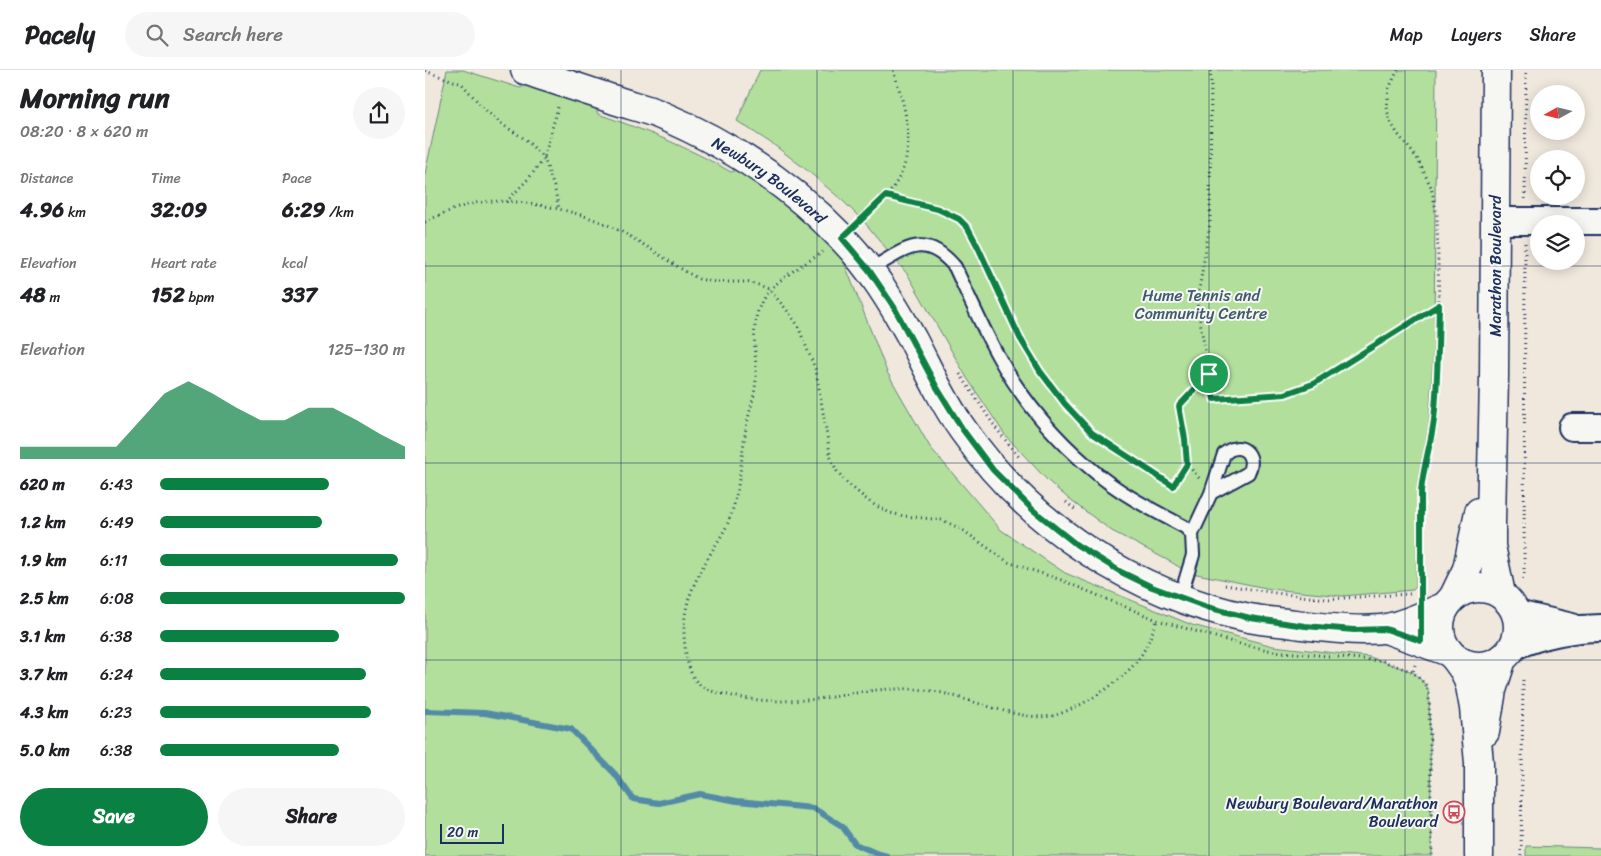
<!DOCTYPE html>
<html lang="en">
<head>
<meta charset="utf-8">
<style>
  body { margin:0; font-family:Sriracha,sans-serif; background:#f6f6f6; color:#202124; height:100vh; display:flex; flex-direction:column; font-size:19px; white-space:nowrap }
  * { box-sizing:border-box; margin:0 }
  p { font-size:16px; color:#757577 }
  .icon { flex:none; width:28px; height:28px; fill:none; stroke:currentColor; stroke-width:2; stroke-linecap:round; stroke-linejoin:round }
  .map { position:relative; flex:1; overflow:hidden }
  .details { display:flex; flex-direction:column; background:#fff; width:425px }
  .details>* { flex:none }
  .needle { width:32px; rotate:262deg }
  .fabs { position:absolute; left:1105px; top:15px; display:grid; gap:10px }
  .fabs a { display:grid; place-items:center; width:55px; height:55px; border-radius:50%; background:#fff; box-shadow:0 2px 12px #0003; font-size:25px }
  .scale { position:absolute; left:15px; bottom:12px; width:64px; box-sizing:border-box; padding-left:5px; border:2px solid #1b2f5e; border-top:0; font-size:14px; line-height:18px; white-space:nowrap; color:#1b2f5e; -webkit-text-stroke:4px #f6f6f2; paint-order:stroke }
  .pin { position:absolute; display:grid; place-items:center; width:42px; height:42px; color:#fff; margin:-21px; border:2px solid #fff; border-radius:50%; box-shadow:0 1px 5px #0007 }
  .round { display:grid; place-items:center; flex:none; width:52px; height:52px; border-radius:26px; background:#f6f6f6 }
  .overview { display:flex; align-items:center; justify-content:space-between; height:85px; padding:0 20px }
  h1 { font-size:28px; font-weight:800; line-height:38px }
  .metrics { display:grid; grid-template-columns:repeat(3,1fr); gap:8px; height:85px; padding:5px 20px }
  .metrics div { display:grid; align-content:center }
  .metrics b { font-size:21px; font-weight:800 }
  .metrics small { font-size:14px; font-weight:400 }
  .metrics p { font-size:14px }
  .chart { height:140px; padding:10px 20px }
  .chart p { display:flex; justify-content:space-between }
  .chart svg { width:100%; height:90px; margin-top:5px; fill:#0b8043; opacity:.7 }
  .action { display:flex; gap:10px; margin-top:auto; padding:10px 20px }
  .action a { flex:1; height:58px; border-radius:30px; background:#0b8043; color:#fff; font-size:20px; font-weight:800; line-height:58px; text-align:center }
  .action a+a { background:#f6f6f6; color:#202124 }
  ul { padding:0 20px; list-style:none; font-size:16px }
  li { display:grid; grid-template-columns:80px 60px 1fr; align-items:center; height:38px }
  li i { height:12px; border-radius:6px; background:#0b8043 }
  header { display:flex; align-items:center; gap:30px; box-sizing:border-box; height:70px; padding:0 25px; background:#fff; border-bottom:1px solid #e0e0e0 }
  header strong { font-size:24px }
  nav { display:flex; gap:28px; margin-inline-start:auto; font-size:18px }
  .search { width:350px; height:45px; background:#f6f6f6; display:flex; align-items:center; gap:12px; box-sizing:border-box; padding:0 18px; border-radius:28px; color:#757577; font-size:19px }
  main { display:flex; flex:1; min-height:0 }
  .map>svg:first-child { display:block }
  .green { fill:#b3df9c; stroke:#67877d }
  .lines { fill:none; stroke-linecap:round; stroke-linejoin:round }
  .stream { stroke:#538ba6; stroke-width:6 }
  .lane-casing { stroke:#1b2f5e; stroke-width:16 }
  .street-casing { stroke:#1b2f5e; stroke-width:30 }
  .secondary-casing { stroke:#1b2f5e; stroke-width:31 }
  .path { stroke:#1b2f5e; stroke-width:3; stroke-dasharray:1 4; stroke-linecap:butt }
  .lane { stroke:#f6f6f2; stroke-width:12 }
  .street { stroke:#f6f6f2; stroke-width:26 }
  .secondary { stroke:#f6f6f2; stroke-width:28 }
  .route-casing { stroke:#fff; stroke-width:10 }
  .route { stroke:#0b8043; stroke-width:6 }
  .grid { fill:none; stroke:#1b2f5e; stroke-width:1; stroke-opacity:0.55 }
  .labels { text-anchor:middle; dominant-baseline:central; stroke-width:4; stroke-linejoin:round; paint-order:stroke }
  .street-label { font-size:16px; fill:#1b2f5e; stroke:#f6f6f2 }
  .park-label { font-size:16px; fill:#415b6e; stroke:#f6f6f2 }
  .poi-label { font-size:16px; fill:#1b2f5e; stroke:#f6f6f2; text-anchor:end }
</style>
</head>
<body>
<header>
<strong>Pacely</strong>
<div class="search"><svg class="icon" aria-label="search" viewBox="0 0 24 24"><circle cx="10" cy="10" r="6"/><path d="M15 15l6 6"/></svg>Search here</div>
<nav><a>Map</a><a>Layers</a><a>Share</a></nav>
</header>
<main>
<section class="details">
<div class="overview"><div><h1>Morning run</h1><p>08:20 · 8 × 620 m</p></div><a class="round"><svg class="icon" aria-label="share" viewBox="0 0 24 24"><path d="M12 15V3M7 8l5-5 5 5M5 13v7h14v-7"/></svg></a></div>
<div class="metrics">
<div><p>Distance</p><b>4.96<small> km</small></b></div>
<div><p>Time</p><b>32:09</b></div>
<div><p>Pace</p><b>6:29<small> /km</small></b></div>
</div>
<div class="metrics">
<div><p>Elevation</p><b>48<small> m</small></b></div>
<div><p>Heart rate</p><b>152<small> bpm</small></b></div>
<div><p>kcal</p><b>337</b></div>
</div>
<div class="chart"><p><span>Elevation</span>125–130 m</p>
<svg viewBox="0 0 160 44" preserveAspectRatio="none"><path d="M0 44V38L10 38L20 38L30 38L40 38L50 25L60 12L70 6L80 12L90 19L100 25L110 25L120 19L130 19L140 25L150 32L160 38V44z"/></svg>
</div>
<ul>
<li><b>620 m</b>6:43<i style="width:69%"></i></li>
<li><b>1.2 km</b>6:49<i style="width:66%"></i></li>
<li><b>1.9 km</b>6:11<i style="width:97%"></i></li>
<li><b>2.5 km</b>6:08<i style="width:100%"></i></li>
<li><b>3.1 km</b>6:38<i style="width:73%"></i></li>
<li><b>3.7 km</b>6:24<i style="width:84%"></i></li>
<li><b>4.3 km</b>6:23<i style="width:86%"></i></li>
<li><b>5.0 km</b>6:38<i style="width:73%"></i></li>
</ul>
<div class="action"><a>Save</a><a>Share</a></div>
</section>
<div class="map">
<svg width="1176" height="786" viewBox="0 0 1176 786">
  <rect width="100%" height="100%" fill="#f0e8dd"/>
  <filter id="ink" filterUnits="userSpaceOnUse"><feTurbulence type="fractalNoise" baseFrequency=".02" numOctaves="2"/><feDisplacementMap in="SourceGraphic" scale="10" xChannelSelector="R" yChannelSelector="G"/><feConvolveMatrix kernelMatrix="1 2 1 2 8 2 1 2 1" color-interpolation-filters="sRGB"/></filter>
  <g filter="url(#ink)">
    <!-- green -->
    <g class="green">
      <path d="M22,0H38L95,18L103,15L170,37L173,44C220,60 263,77 306,102L314,99L368,139L417,187L462,302L505,377L576,460L640,503L767,555L848,576L945,587L988,602L1002,616L1004,626L1007,786H0V104Z"/>
      <path d="M335,0H1011L1009,270L1004,356L993,410L991,517L988,520L917,526L846,519L762,502L746,492L687,461L645,430L622,410L580,365L542,308L483,205L441,154L418,131L383,101L349,75L312,51Z"/>
      <path d="M1101,776L1176,778V786H1101Z"/>
    </g>
    <g class="lines">
      <!-- stream -->
      <path class="stream" d="M0,641L60,643L146,659L190,704L208,729L234,733L275,724L312,731L388,738L417,756L430,774L451,783L462,786"/>
      <!-- lane casing -->
      <g class="lane-casing">
        <g id="lane">
          <path d="M444,200C479,181 498,159 530,197C544,227 557,257 573,286C596,328 628,366 664,397C692,422 727,440 760,457L767,464L768,485L755,528"/>
          <path d="M767,464L786,423L799,384C815,369 833,385 823,403L786,423"/>
        </g>
      </g>
      <!-- street casing -->
      <g class="street-casing">
        <g id="street">
          <path d="M1070,151H1176"/>
          <path d="M1147,357H1176"/>
          <path d="M1092,544L1147,557"/>
          <path d="M1089,576C1118,564 1144,558 1176,558"/>
        </g>
      </g>
      <!-- secondary casing -->
      <g class="secondary-casing">
        <g id="secondary">
          <path id="s1" d="M100,0C129,10 158,19 187,29C201,34 217,38 231,43C301,72 363,112 416,167C445,196 468,234 488,270C504,301 518,332 538,360C606,457 709,524 824,548C839,551 855,552 870,554C894,557 938,563 962,558C982,554 1002,544 1021,536"/>
          <path d="M1071,0L1069,307L1066,452V476L1076,524"/>
          <circle cx="1054" cy="557" r="39"/>
          <path d="M1029,526L1042,499L1054,442"/>
          <path d="M961,559L1024,582"/>
          <path d="M1030,588L1040,602L1045,616L1049,638L1054,693V786"/>
          <path d="M1060,662L1067,620L1077,589"/>
        </g>
      </g>
      <!-- path -->
      <g class="path">
        <path d="M973,0L964,18L962,37L964,49L972,63L992,88L1006,117L1012,144L1014,235L1013,301L1008,352L998,402L995,522"/>
        <path d="M0,1L37,14L59,39L78,55L100,69L119,88L130,120L134,139"/>
        <path d="M461,126L513,139L534,149L543,158L553,177L595,268L615,301L640,334L667,363L748,417L762,394"/>
        <path d="M1100,129L1101,0"/>
        <path d="M81,132L105,107L119,88L133,37"/>
        <path d="M0,152C16,144 33,137 50,133C88,126 151,140 185,156C217,171 244,193 274,209L291,212H321L334,215L344,219L361,239L372,254L391,301L406,389L412,401L422,413L446,433L465,443L479,446L517,450L536,459L583,492L636,510L732,550L811,573L848,581L958,591L988,602"/>
        <path d="M434,153C446,141 462,129 471,113C493,78 480,36 468,0"/>
        <path d="M398,182C380,194 346,212 337,231C324,256 332,283 331,309C330,326 324,342 321,358C316,388 315,422 304,450C300,461 293,471 287,481C266,517 254,541 261,584C263,595 266,608 275,615C282,621 294,623 303,625C332,632 362,632 392,629C418,626 444,619 470,619C487,618 508,620 525,625C553,632 603,653 631,645C659,636 703,609 718,582C724,572 728,561 732,550"/>
        <path d="M535,304L570,357L594,387"/>
        <path d="M784,305L789,329L859,324L888,314L1014,235"/>
        <path d="M774,408L762,394L760,369L754,336L784,304L772,233L785,153L786,0"/>
        <path d="M641,432L652,441"/>
        <path d="M1099,509L1100,173"/>
        <path d="M800,515L851,523L902,529L985,524"/>
        <path d="M990,595L988,602L1002,616L1004,626L1007,786"/>
        <path d="M1096,786L1098,610"/>
      </g>
      <!-- lane -->
      <use href="#lane" class="lane"/>
      <!-- street -->
      <use href="#street" class="street"/>
      <!-- secondary -->
      <use href="#secondary" class="secondary"/>
    </g>
  </g>
  <g class="lines" filter="url(#ink)">
    <!-- route casing -->
    <g class="route-casing">
      <path id="route" d="M461,126L513,139L534,149L543,158L553,177L595,268L615,301L640,334L667,363L748,416L762,394L760,369L754,336L784,304L789,329L860,324L888,314L1014,235C1013,273 1013,312 1009,350C1006,374 998,397 996,422V571L961,559L929,560L880,556L825,548L782,537L727,517L696,502L652,475L608,440L568,400L538,360L511,316L469,237L444,200L417,168Z"/>
    </g>
    <!-- route -->
    <use href="#route" class="route"/>
  </g>
  <!-- grid -->
  <path class="grid" d="M196,0V786M392,0V786M588,0V786M784,0V786M980,0V786M0,196H1176M0,393H1176M0,590H1176"/>
  <!-- icons -->
  <defs>
    <g id="bus-ring" transform="scale(1.125)"><circle r="9.5" fill="#f6f6f2" stroke="#d1495b" stroke-width="1.5"/><path d="M-5-6H5V4H4V6H2V4H-2V6H-4V4H-5ZM-3.5-4V0h7V-4ZM-3.5 1.2v1.5H-2V1.2ZM2 1.2v1.5H3.5V1.2Z" fill="#d1495b"/></g>
  </defs>
  <g fill-rule="evenodd">
    <use href="#bus-ring" x="1029" y="742"/>
  </g>
  <g class="labels">
    <!-- street labels -->
    <g class="street-label">
      <text stroke="none"><textPath href="#s1" startOffset="270">Newbury Boulevard</textPath></text>
      <text transform="translate(1070 196) rotate(-90)">Marathon Boulevard</text>
    </g>
    <!-- park labels -->
    <g class="park-label">
      <text x="776" y="225">Hume Tennis and<tspan x="776" dy="18">Community Centre</tspan></text>
    </g>
    <!-- poi labels -->
    <g class="poi-label">
      <text x="1013" y="733">Newbury Boulevard/Marathon<tspan x="1013" dy="18">Boulevard</tspan></text>
    </g>
  </g>
</svg>
<div class="fabs">
<a><svg class="needle" viewBox="-14 -14 28 28"><path d="M0-13l5 13h-10z" fill="#e53935"/><path d="M0 13l5-13h-10z" fill="#757577"/></svg></a>
<a><svg class="icon" aria-label="locate" viewBox="0 0 24 24"><circle cx="12" cy="12" r="6"/><path d="M12 2v4M12 18v4M2 12h4M18 12h4"/></svg></a>
<a><svg class="icon" aria-label="layers" viewBox="0 0 24 24"><path d="M12 4l9 5-9 5-9-5zM3 14l9 5 9-5"/></svg></a>
</div>
<div class="scale">20 m</div>
<div class="pin" style="left:784px;top:304px;background:#1e9e55"><svg class="icon" aria-label="arrive" viewBox="0 0 24 24"><path d="M6 21V4h12l-3 4 3 4H6"/></svg></div>
</div>
</main>
</body>
</html>
